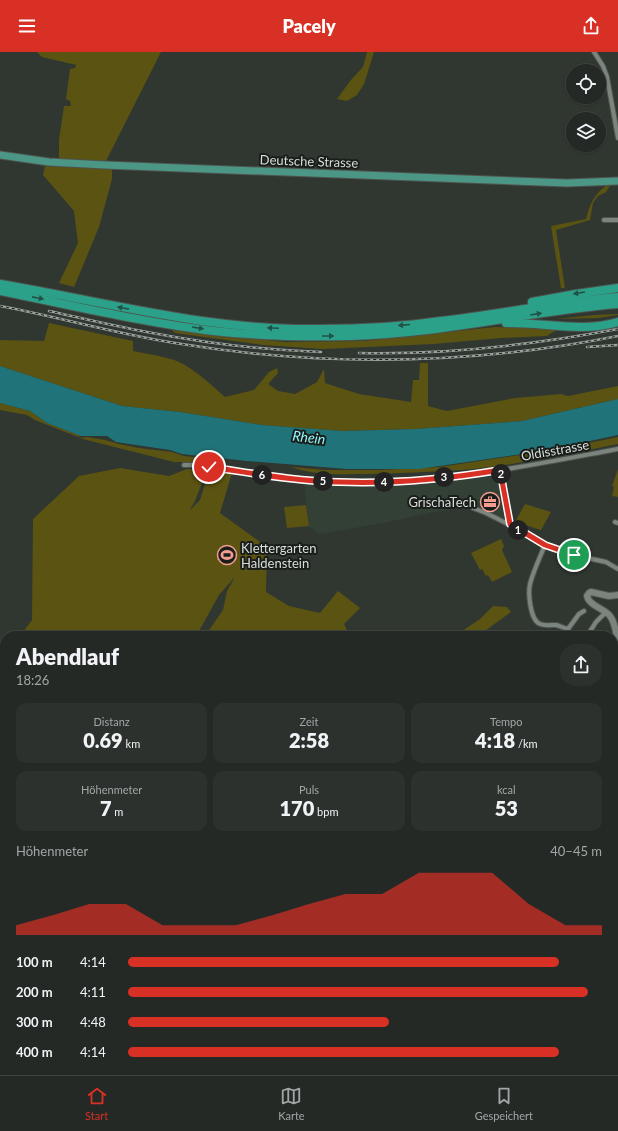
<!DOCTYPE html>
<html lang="de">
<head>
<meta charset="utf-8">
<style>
  body { margin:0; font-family:Lato,sans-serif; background:#2c312d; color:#f1f3f6; height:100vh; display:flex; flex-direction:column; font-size:15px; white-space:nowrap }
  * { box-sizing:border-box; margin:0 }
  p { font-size:13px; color:#a3a6a7 }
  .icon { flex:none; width:22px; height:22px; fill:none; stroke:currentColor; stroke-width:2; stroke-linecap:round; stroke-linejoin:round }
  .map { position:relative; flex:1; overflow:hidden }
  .panel { position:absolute; left:0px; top:579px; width:618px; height:444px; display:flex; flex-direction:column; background:#242925; border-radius:16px 16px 0 0; box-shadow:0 1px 3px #0004,0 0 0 1px #414542 }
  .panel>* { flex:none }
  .fabs { position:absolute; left:566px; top:12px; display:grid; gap:8px }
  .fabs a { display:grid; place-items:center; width:40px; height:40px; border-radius:50%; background:#242925; box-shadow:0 1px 3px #0004,0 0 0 1px #414542; font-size:20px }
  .pin { position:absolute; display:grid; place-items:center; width:34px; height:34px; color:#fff; margin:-17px; border:2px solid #fff; border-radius:50%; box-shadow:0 1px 4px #0007 }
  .km { position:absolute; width:20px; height:20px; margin:-10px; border-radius:50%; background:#222; color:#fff; font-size:11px; line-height:20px; text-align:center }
  .round { display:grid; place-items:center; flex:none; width:42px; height:42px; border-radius:16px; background:#2c312d }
  .overview { display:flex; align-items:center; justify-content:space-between; height:68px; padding:0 16px }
  h1 { font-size:22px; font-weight:800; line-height:30px }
  .figures { display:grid; grid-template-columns:repeat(3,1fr); gap:6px; height:68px; padding:4px 16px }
  .figures div { display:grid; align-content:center; border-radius:10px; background:#2c312d; text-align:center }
  .figures b { font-size:20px; font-weight:800 }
  .figures small { font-size:11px; font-weight:400 }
  .figures p { font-size:11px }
  .chart { height:112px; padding:8px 16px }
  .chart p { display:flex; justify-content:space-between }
  .chart svg { width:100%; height:72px; margin-top:4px; fill:#d93025; opacity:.7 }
  ul { padding:0 16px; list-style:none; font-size:13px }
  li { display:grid; grid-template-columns:64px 48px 1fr; align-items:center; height:30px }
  li i { height:10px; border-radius:5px; background:#d93025 }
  header { display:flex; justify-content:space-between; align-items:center; height:52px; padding:0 16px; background:#d93025; color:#fff; font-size:18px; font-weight:800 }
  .tabs { display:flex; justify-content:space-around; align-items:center; height:56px; border-top:1px solid #414542; background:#242925; font-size:11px; color:#a3a6a7 }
  .tabs a { display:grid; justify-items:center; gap:2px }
  .tabs .on { color:#d93025 }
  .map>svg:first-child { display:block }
  .built { fill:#334036 }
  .green { fill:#5a5312; fill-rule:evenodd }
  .water { fill:#207378 }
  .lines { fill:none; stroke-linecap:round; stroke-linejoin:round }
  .street-casing { stroke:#4e544f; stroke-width:6 }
  .secondary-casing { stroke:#4e544f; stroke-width:8 }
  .primary-casing { stroke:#4e544f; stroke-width:9 }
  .highway-casing { stroke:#4e544f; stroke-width:10 }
  .street { stroke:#7c857d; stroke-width:4 }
  .secondary { stroke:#7c857d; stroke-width:6 }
  .primary { stroke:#4c9685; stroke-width:7 }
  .highway { stroke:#2ca18a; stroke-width:8 }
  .rail-casing { stroke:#9ba19c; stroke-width:2.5 }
  .rail { stroke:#1a1e1b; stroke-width:1; stroke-dasharray:3; stroke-linecap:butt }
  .oneway { fill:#215247 }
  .route-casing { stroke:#fff; stroke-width:8 }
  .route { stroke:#d93025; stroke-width:5 }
  .labels { text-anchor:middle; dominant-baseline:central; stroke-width:4; stroke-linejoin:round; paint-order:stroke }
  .street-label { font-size:13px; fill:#d9deda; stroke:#1a1e1b }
  .poi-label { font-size:13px; fill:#d9deda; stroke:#1a1e1b; text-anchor:end }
  .water-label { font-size:14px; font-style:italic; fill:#91f6fc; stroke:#1a1e1b }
</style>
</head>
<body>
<header><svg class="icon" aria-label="menu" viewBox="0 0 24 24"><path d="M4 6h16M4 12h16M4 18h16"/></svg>Pacely<svg class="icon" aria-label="share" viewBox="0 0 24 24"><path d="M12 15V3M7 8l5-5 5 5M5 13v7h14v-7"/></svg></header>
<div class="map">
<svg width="618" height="1023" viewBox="0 0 618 1023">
  <rect width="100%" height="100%" fill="#303731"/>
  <!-- built -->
  <path class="built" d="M498,420L507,462L501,467L473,457H454L429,461L383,471L320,482L309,475L304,430L333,434L339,431L383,430Z"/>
  <!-- green -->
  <g class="green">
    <path d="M37,0H161L106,109L112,118V127L99,175L74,235L59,231L78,191L74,159L43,123L45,114L59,115V88L64,54H71L70,49L66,47L70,17L75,16L76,13L42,5Z"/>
    <path d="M367,0H374L364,32L357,43L347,49L337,47L350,29L363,15Z"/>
    <path d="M608,132H611L606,140L598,144L593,151L590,168L556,178L565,236H561L551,174L586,167C591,149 594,143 608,132Z"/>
    <path d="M618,262V263L599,266L556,267L594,263Z"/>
    <path d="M49,271L133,289V299C148,302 163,304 177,309C195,317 210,332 225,345L254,338L269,320L277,316L278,321L268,332L278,339L295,342L317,330L324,317L325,331L359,342L411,350L413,328H419L420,311H428V354L447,359L515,346L561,342L568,344L618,334V347L522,369L416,377L343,379L262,373L180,360L122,354L0,314V288L44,289Z"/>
    <path d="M495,275L558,277L547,284L501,286L434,292L323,297L263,293L175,281L172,278L285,290L363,289Z"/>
    <path d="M0,351L30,359L47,371L81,384L78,385L35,368L27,363L0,358Z"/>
    <path d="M87,385L105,388L119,392L139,396L172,400L184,404L214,407L212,410H174L79,386Z"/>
    <path d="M618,385V392C566,402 514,414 461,418C431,420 400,421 370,422C344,422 316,424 291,415L325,418H380L439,415L554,398Z"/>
    <path d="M120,416L169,424L187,417L232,421L220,461L267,495L266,540L289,554L320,561L338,539L360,556L344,572L349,582L348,584H205L223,558L227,539L235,525L219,543L199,579L196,584H20L32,568L33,467L79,424ZM191,418L200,421L205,432L200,448L189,459L195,449L202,431L199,424Z"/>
    <path d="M618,417V445L612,444L614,435L612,434Z"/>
    <path d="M525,452L551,460L541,478L515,470Z"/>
    <path d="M306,453L309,474L287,476L284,455Z"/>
    <path d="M501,487L504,494L502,498L512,520L492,530L488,523L486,524L482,517L480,518L471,501Z"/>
    <path d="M493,554L507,555L511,560L478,584H455L480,567Z"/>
    <path d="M5,598V1018H532L535,1023H0V603Z"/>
    <path d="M613,696L618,699V1023H582V1018H613Z"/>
  </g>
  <!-- water -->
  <path class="water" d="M0,314L122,354L180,360L262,373L343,379L416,377L522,369L618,347V383L543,399L419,417H347L247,409L182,402L170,398L116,390L107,384H81L47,371L30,359L0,351Z"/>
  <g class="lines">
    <!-- street casing -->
    <g class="street-casing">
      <g id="street">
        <path d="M594,0L603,14L607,25L618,86"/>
        <path d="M604,168H618"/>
        <path d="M184,413H200C246,420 292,428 339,430C433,434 526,414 618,397"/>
        <path d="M500,418L510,473"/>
        <path d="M473,456L486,461L510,473L545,493L573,503L606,510L618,517"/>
        <path d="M615,470L618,471"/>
        <path d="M545,493C540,505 533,520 530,532C528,541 530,568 540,572C545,574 551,573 556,573C560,574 564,576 568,577L570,584"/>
        <path d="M568,577L579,562L584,559"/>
        <path d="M587,584L596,570L606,560"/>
        <path d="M613,627L618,625"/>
        <path d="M613,653L618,656"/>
        <path d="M613,682L618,681"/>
      </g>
    </g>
    <!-- secondary casing -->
    <g class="secondary-casing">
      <path id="secondary" d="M618,543L609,544L591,540L589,541L587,544C589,554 604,556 610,564C616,572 616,582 618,591"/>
    </g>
    <!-- primary casing -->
    <g class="primary-casing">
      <path id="primary" d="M0,103L49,110L105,113L567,131L618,129"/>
    </g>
    <!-- highway casing -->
    <g class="highway-casing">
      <g id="highway">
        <path d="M0,232C106,250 210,279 319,277C360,277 401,275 441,269C500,262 558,250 618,245"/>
        <path d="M0,239C71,253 141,270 213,279C258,284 304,285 350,284C441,282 528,259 618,252"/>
        <path d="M532,250L576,242L618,236"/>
        <path d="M506,271C544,270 581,281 618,270"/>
      </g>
    </g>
    <!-- street -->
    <use href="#street" class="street"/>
    <!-- secondary -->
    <use href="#secondary" class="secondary"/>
    <!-- primary -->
    <use href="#primary" class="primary"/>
    <!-- highway -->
    <use href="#highway" class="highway"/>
    <!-- rail casing -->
    <g class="rail-casing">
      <g id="rail">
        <path d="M0,254C59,265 116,282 175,291C321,315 472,313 618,284"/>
        <path d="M49,259C81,266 114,274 147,280C204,291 263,298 321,300"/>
        <path d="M587,295L618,293"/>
        <path d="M359,301C446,303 532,293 618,277"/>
      </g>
    </g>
    <!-- rail -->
    <use href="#rail" class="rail"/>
  </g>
  <!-- one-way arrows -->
  <defs><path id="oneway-solid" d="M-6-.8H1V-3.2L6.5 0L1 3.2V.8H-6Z"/></defs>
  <g class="oneway">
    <use href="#oneway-solid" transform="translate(579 241) rotate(171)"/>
    <use href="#oneway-solid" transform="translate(38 246) rotate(11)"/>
    <use href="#oneway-solid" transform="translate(123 256) rotate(-169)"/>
    <use href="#oneway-solid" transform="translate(536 262) rotate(-9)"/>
    <use href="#oneway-solid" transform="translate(404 273) rotate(175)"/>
    <use href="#oneway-solid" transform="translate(198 276) rotate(9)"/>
    <use href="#oneway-solid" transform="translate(273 276) rotate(-177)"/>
    <use href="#oneway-solid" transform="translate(328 284)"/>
  </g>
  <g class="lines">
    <!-- route casing -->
    <g class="route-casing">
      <path id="route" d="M209,415C252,421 295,429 339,430C393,432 447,427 500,418L510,472L545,493L574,503"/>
    </g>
    <!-- route -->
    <use href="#route" class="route"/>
  </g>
  <!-- icons -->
  <defs>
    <g id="office-ring" transform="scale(1)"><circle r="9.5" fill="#1a1e1b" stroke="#f59c90" stroke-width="1.5"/><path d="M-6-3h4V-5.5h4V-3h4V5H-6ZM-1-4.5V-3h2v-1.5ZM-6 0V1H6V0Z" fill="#f59c90"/></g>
    <g id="stadium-ring" transform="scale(1)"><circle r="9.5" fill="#1a1e1b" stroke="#f59c90" stroke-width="1.5"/><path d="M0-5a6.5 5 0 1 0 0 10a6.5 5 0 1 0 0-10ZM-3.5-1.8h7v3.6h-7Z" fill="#f59c90"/></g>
  </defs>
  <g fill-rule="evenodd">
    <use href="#office-ring" x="490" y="450"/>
    <use href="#stadium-ring" x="227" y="503"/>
  </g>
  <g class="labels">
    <!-- street labels -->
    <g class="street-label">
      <text transform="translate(309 109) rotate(2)">Deutsche Strasse</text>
      <text transform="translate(555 398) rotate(-10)">Oldisstrasse</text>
    </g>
    <!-- poi labels -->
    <g class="poi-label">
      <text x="476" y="450">GrischaTech</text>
      <text x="241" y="496" text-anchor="start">Klettergarten<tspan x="241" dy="15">Haldenstein</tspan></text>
    </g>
    <!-- water labels -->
    <g class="water-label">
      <text transform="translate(309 385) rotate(7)">Rhein</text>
    </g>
  </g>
</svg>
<div class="fabs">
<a><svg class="icon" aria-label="locate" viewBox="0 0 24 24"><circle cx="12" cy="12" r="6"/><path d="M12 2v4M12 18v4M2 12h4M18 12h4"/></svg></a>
<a><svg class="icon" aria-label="layers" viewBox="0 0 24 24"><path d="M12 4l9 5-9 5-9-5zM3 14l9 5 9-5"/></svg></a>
</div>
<div class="pin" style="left:574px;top:503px;background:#1e9e55"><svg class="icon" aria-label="arrive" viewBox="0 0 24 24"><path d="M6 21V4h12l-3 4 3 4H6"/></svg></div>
<div class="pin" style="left:209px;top:415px;background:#d93025"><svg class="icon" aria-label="check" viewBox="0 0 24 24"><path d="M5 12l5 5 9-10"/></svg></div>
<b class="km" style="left:518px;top:478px">1</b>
<b class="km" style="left:501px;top:422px">2</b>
<b class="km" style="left:444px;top:425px">3</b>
<b class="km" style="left:384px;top:430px">4</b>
<b class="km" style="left:323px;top:429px">5</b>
<b class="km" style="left:262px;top:423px">6</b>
<section class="panel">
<div class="overview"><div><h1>Abendlauf</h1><p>18:26</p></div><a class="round"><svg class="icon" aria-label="share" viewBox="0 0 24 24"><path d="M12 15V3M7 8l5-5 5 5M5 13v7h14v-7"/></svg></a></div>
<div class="figures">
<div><p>Distanz</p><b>0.69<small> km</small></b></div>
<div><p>Zeit</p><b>2:58</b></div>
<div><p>Tempo</p><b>4:18<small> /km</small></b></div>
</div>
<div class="figures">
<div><p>Höhenmeter</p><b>7<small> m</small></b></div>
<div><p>Puls</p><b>170<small> bpm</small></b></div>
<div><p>kcal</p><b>53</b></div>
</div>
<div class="chart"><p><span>Höhenmeter</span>40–45 m</p>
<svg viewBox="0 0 160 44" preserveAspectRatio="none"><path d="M0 44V38L10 32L20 25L30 25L40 38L50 38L60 38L70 32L80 25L90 19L100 19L110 6L120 6L130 6L140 25L150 38L160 38V44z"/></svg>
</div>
<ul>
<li><b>100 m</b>4:14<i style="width:91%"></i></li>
<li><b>200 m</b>4:11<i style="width:97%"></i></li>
<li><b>300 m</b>4:48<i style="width:55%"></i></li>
<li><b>400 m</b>4:14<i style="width:91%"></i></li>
</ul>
</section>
</div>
<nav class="tabs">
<a class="on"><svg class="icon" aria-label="home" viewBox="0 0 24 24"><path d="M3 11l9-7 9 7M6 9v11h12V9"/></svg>Start</a>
<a><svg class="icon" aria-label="map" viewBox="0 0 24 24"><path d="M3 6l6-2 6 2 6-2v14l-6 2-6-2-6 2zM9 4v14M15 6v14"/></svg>Karte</a>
<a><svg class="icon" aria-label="saved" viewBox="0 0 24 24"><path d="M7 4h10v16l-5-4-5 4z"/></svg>Gespeichert</a>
</nav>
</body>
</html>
